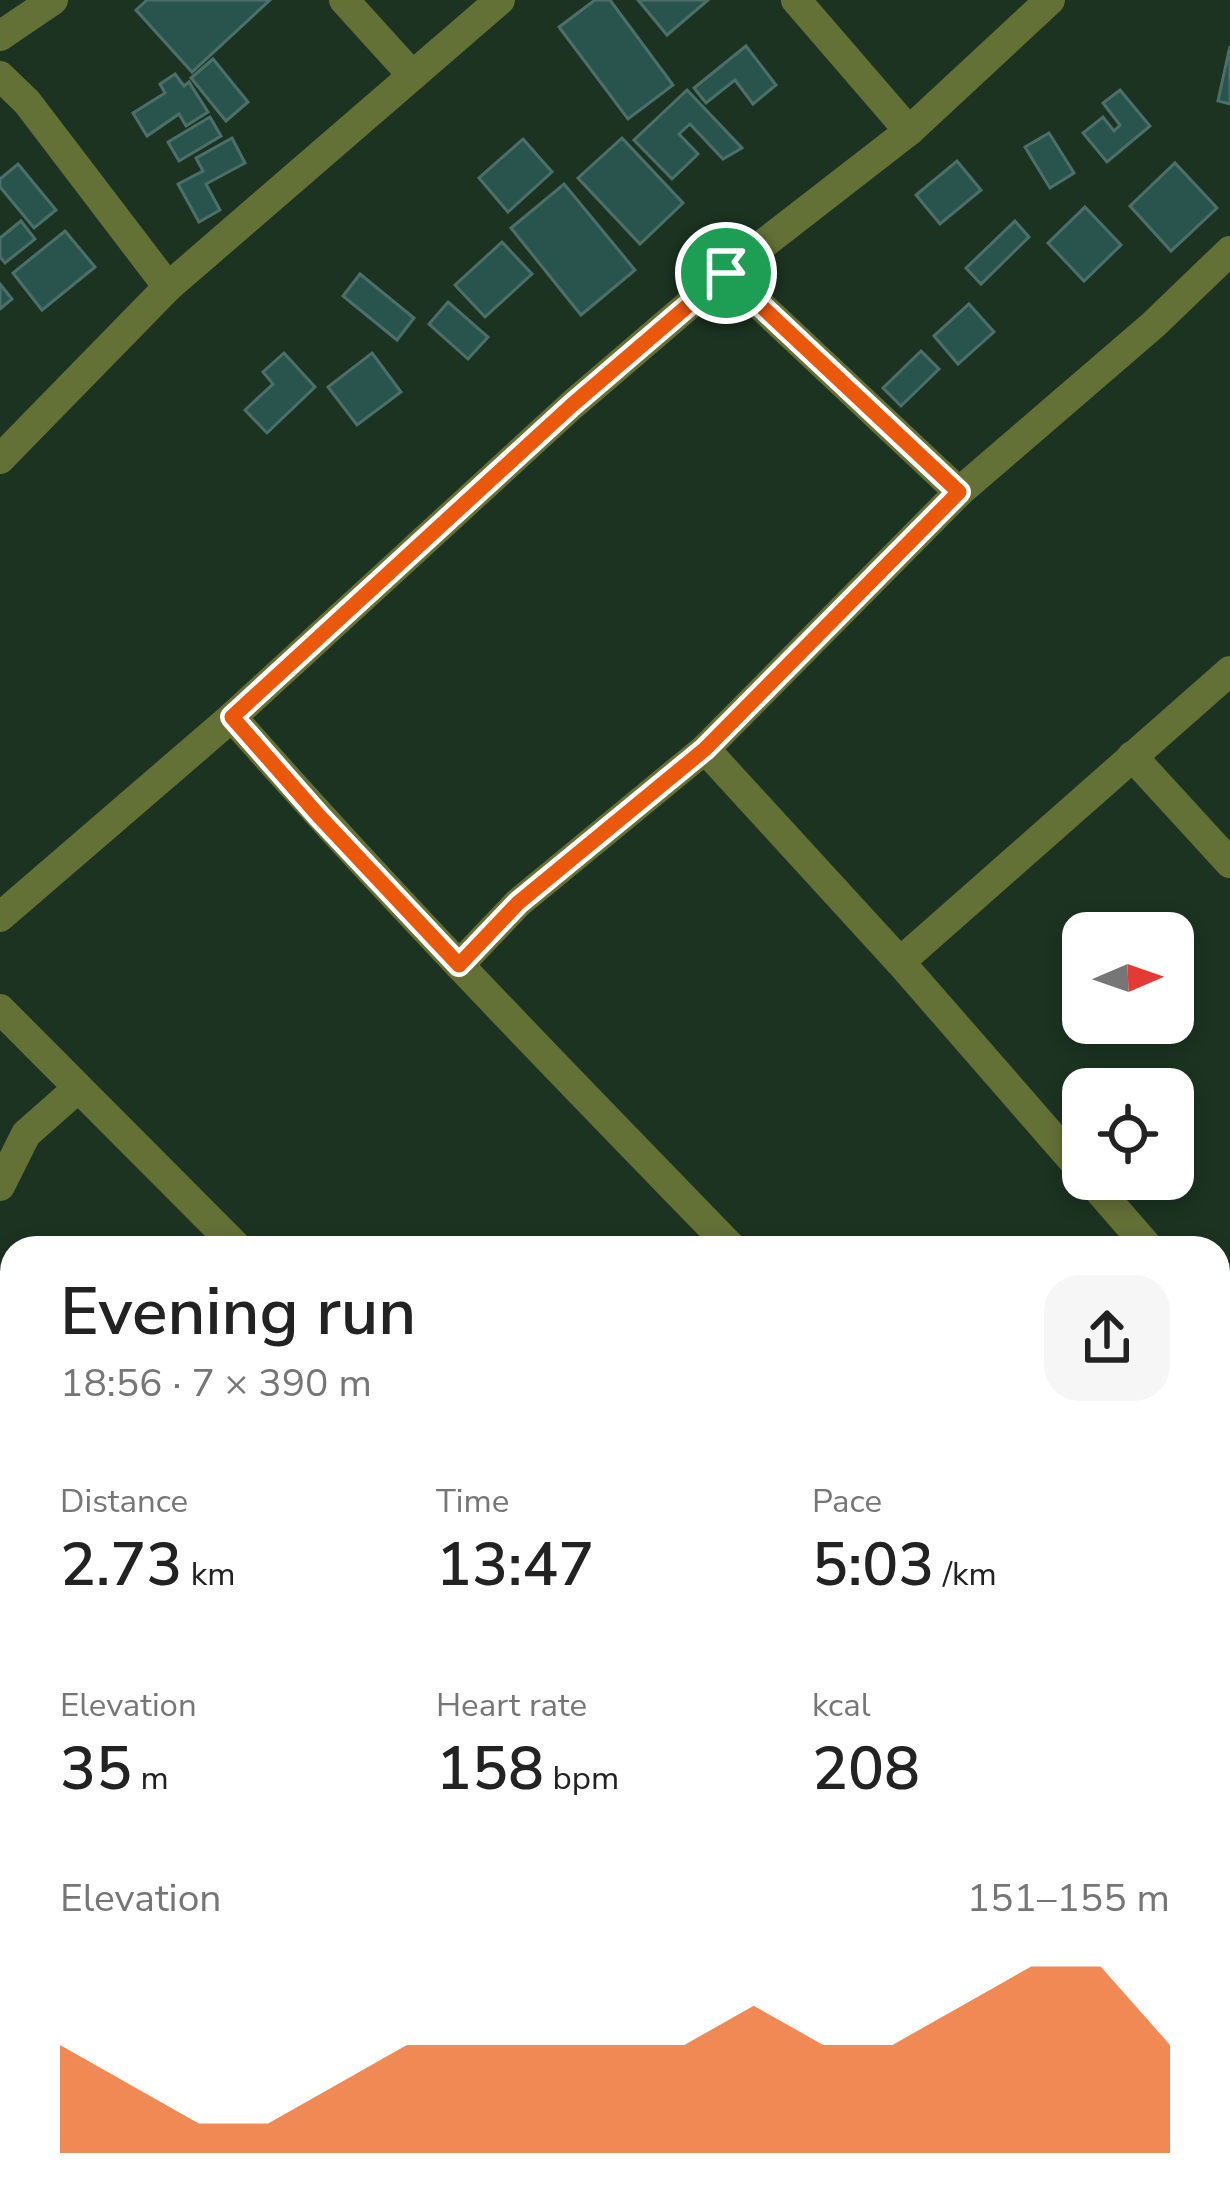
<!DOCTYPE html>
<html lang="en">
<head>
<meta charset="utf-8">
<style>
  body { margin:0; font-family:"Nunito Sans",sans-serif; background:#f6f6f6; color:#222; height:100vh; display:flex; flex-direction:column; font-size:45px; white-space:nowrap }
  * { box-sizing:border-box; margin:0 }
  p { font-size:39px; color:#767676 }
  .icon { flex:none; width:66px; height:66px; fill:none; stroke:currentColor; stroke-width:2; stroke-linecap:round; stroke-linejoin:round }
  .map { position:relative; flex:1; overflow:hidden }
  .side { position:absolute; left:0px; top:1236px; width:1230px; height:975px; display:flex; flex-direction:column; background:#fff; border-radius:36px 36px 0 0; box-shadow:0 6px 18px #0003 }
  .side>* { flex:none }
  .needle { width:78px; rotate:88deg }
  .controls { position:absolute; left:1062px; top:912px; display:grid; gap:24px }
  .controls a { display:grid; place-items:center; width:132px; height:132px; border-radius:24px; background:#fff; box-shadow:0 6px 18px #0003; font-size:60px }
  .pin { position:absolute; display:grid; place-items:center; width:102px; height:102px; color:#fff; margin:-51px; border:6px solid #fff; border-radius:50%; box-shadow:0 3px 12px #0007 }
  .round { display:grid; place-items:center; flex:none; width:126px; height:126px; border-radius:36px; background:#f6f6f6 }
  .overview { display:flex; align-items:center; justify-content:space-between; height:204px; padding:0 60px }
  h1 { font-size:66px; font-weight:600; line-height:90px }
  .stats { display:grid; grid-template-columns:repeat(3,1fr); gap:18px; height:204px; padding:12px 60px }
  .stats div { display:grid; align-content:center }
  .stats b { font-size:60px; font-weight:600 }
  .stats small { font-size:33px; font-weight:400 }
  .stats p { font-size:33px }
  .chart { height:336px; padding:24px 60px }
  .chart p { display:flex; justify-content:space-between }
  .chart svg { width:100%; height:216px; margin-top:12px; fill:#ea580c; opacity:.7 }
  .map>svg:first-child { display:block }
  .building { fill:#29544d; stroke:#4b6f69; stroke-width:3 }
  .lines { fill:none; stroke-linecap:round; stroke-linejoin:round }
  .minor { stroke:#637036; stroke-width:30 }
  .route-casing { stroke:#fff; stroke-width:24 }
  .route { stroke:#ea580c; stroke-width:15 }
</style>
</head>
<body>
<div class="map">
<svg width="1230" height="2209" viewBox="0 0 1230 2209">
  <rect width="100%" height="100%" fill="#1c3321"/>
  <!-- building -->
  <g class="building">
    <path d="M147,0H270L192,72L136,10Z"/>
    <path d="M595,0H610L673,85L628,119L559,27Z"/>
    <path d="M638,0H708L667,35Z"/>
    <path d="M746,46L776,85L753,104L735,80L706,103L694,88Z"/>
    <path d="M1230,46V104L1218,101Z"/>
    <path d="M213,59L248,102L226,121L191,78Z"/>
    <path d="M175,74L184,86L189,82L208,112L186,126L179,114L147,136L133,113L165,93L160,84Z"/>
    <path d="M687,90L742,148L723,159L690,124L679,134L698,154L672,179L634,140Z"/>
    <path d="M1120,90L1150,126L1107,162L1083,133L1103,117L1114,131L1120,125L1103,103Z"/>
    <path d="M210,117L221,136L179,161L168,142Z"/>
    <path d="M1049,133L1074,173L1050,188L1025,147Z"/>
    <path d="M232,138L245,163L206,184L220,210L199,222L178,184L203,171L196,158Z"/>
    <path d="M622,138L683,203L640,244L578,178Z"/>
    <path d="M523,139L552,172L508,212L479,178Z"/>
    <path d="M957,161L981,190L940,224L916,195Z"/>
    <path d="M1175,163L1217,208L1171,251L1130,206Z"/>
    <path d="M18,164L56,210L34,228L0,187V179Z"/>
    <path d="M564,184L635,270L581,315L511,228Z"/>
    <path d="M1085,207L1121,245L1084,281L1048,243Z"/>
    <path d="M21,221L35,239L5,263L0,257V238Z"/>
    <path d="M1015,221L1029,237L981,284L966,268Z"/>
    <path d="M65,231L95,267L42,310L13,273Z"/>
    <path d="M502,242L532,274L485,317L455,285Z"/>
    <path d="M360,274L414,318L397,340L343,296Z"/>
    <path d="M0,284L12,299L0,309Z"/>
    <path d="M448,302L488,337L468,359L429,324Z"/>
    <path d="M969,304L994,332L958,364L934,336Z"/>
    <path d="M921,351L939,369L901,406L883,388Z"/>
    <path d="M284,353L315,387L267,433L245,410L273,384L263,372Z"/>
    <path d="M372,353L401,392L357,425L328,387Z"/>
  </g>
  <g class="lines">
    <!-- minor -->
    <g class="minor">
      <path d="M344,0L412,75"/>
      <path d="M796,0L909,131"/>
      <path d="M0,36L53,0"/>
      <path d="M0,76L27,102L168,287"/>
      <path d="M726,273L959,492"/>
      <path d="M0,459L168,287L500,0"/>
      <path d="M232,717C393,900 563,1074 732,1248"/>
      <path d="M705,749L900,962L1083,1172"/>
      <path d="M1132,756L1230,863"/>
      <path d="M0,917L232,717L572,405L726,273L909,131L1050,0"/>
      <path d="M900,962L1230,671"/>
      <path d="M459,965L518,903L705,749L959,492L1153,325L1230,251"/>
      <path d="M0,1009L238,1248"/>
      <path d="M1089,1179L1149,1248"/>
      <path d="M0,1186L26,1134L78,1088"/>
      <path d="M1218,1328L1230,1340"/>
      <path d="M1218,1461L1230,1449"/>
      <path d="M1218,1779L1230,1791"/>
      <path d="M0,1837L12,1846"/>
      <path d="M270,2199L273,2209"/>
      <path d="M1126,2199L1134,2209"/>
      <path d="M452,2209L466,2199"/>
    </g>
  </g>
  <g class="lines">
    <!-- route casing -->
    <g class="route-casing">
      <path id="route" d="M726,273L959,492L705,749L518,903L459,965L319,816L232,717L572,405Z"/>
    </g>
    <!-- route -->
    <use href="#route" class="route"/>
  </g>
</svg>
<div class="controls">
<a><svg class="needle" viewBox="-14 -14 28 28"><path d="M0-13l5 13h-10z" fill="#e53935"/><path d="M0 13l5-13h-10z" fill="#767676"/></svg></a>
<a><svg class="icon" aria-label="locate" viewBox="0 0 24 24"><circle cx="12" cy="12" r="6"/><path d="M12 2v4M12 18v4M2 12h4M18 12h4"/></svg></a>
</div>
<div class="pin" style="left:726px;top:273px;background:#1e9e55"><svg class="icon" aria-label="arrive" viewBox="0 0 24 24"><path d="M6 21V4h12l-3 4 3 4H6"/></svg></div>
<section class="side">
<div class="overview"><div><h1>Evening run</h1><p>18:56 · 7 × 390 m</p></div><a class="round"><svg class="icon" aria-label="share" viewBox="0 0 24 24"><path d="M12 15V3M7 8l5-5 5 5M5 13v7h14v-7"/></svg></a></div>
<div class="stats">
<div><p>Distance</p><b>2.73<small> km</small></b></div>
<div><p>Time</p><b>13:47</b></div>
<div><p>Pace</p><b>5:03<small> /km</small></b></div>
</div>
<div class="stats">
<div><p>Elevation</p><b>35<small> m</small></b></div>
<div><p>Heart rate</p><b>158<small> bpm</small></b></div>
<div><p>kcal</p><b>208</b></div>
</div>
<div class="chart"><p><span>Elevation</span>151–155 m</p>
<svg viewBox="0 0 160 44" preserveAspectRatio="none"><path d="M0 44V22L10 30L20 38L30 38L40 30L50 22L60 22L70 22L80 22L90 22L100 14L110 22L120 22L130 14L140 6L150 6L160 22V44z"/></svg>
</div>
</section>
</div>
</body>
</html>
